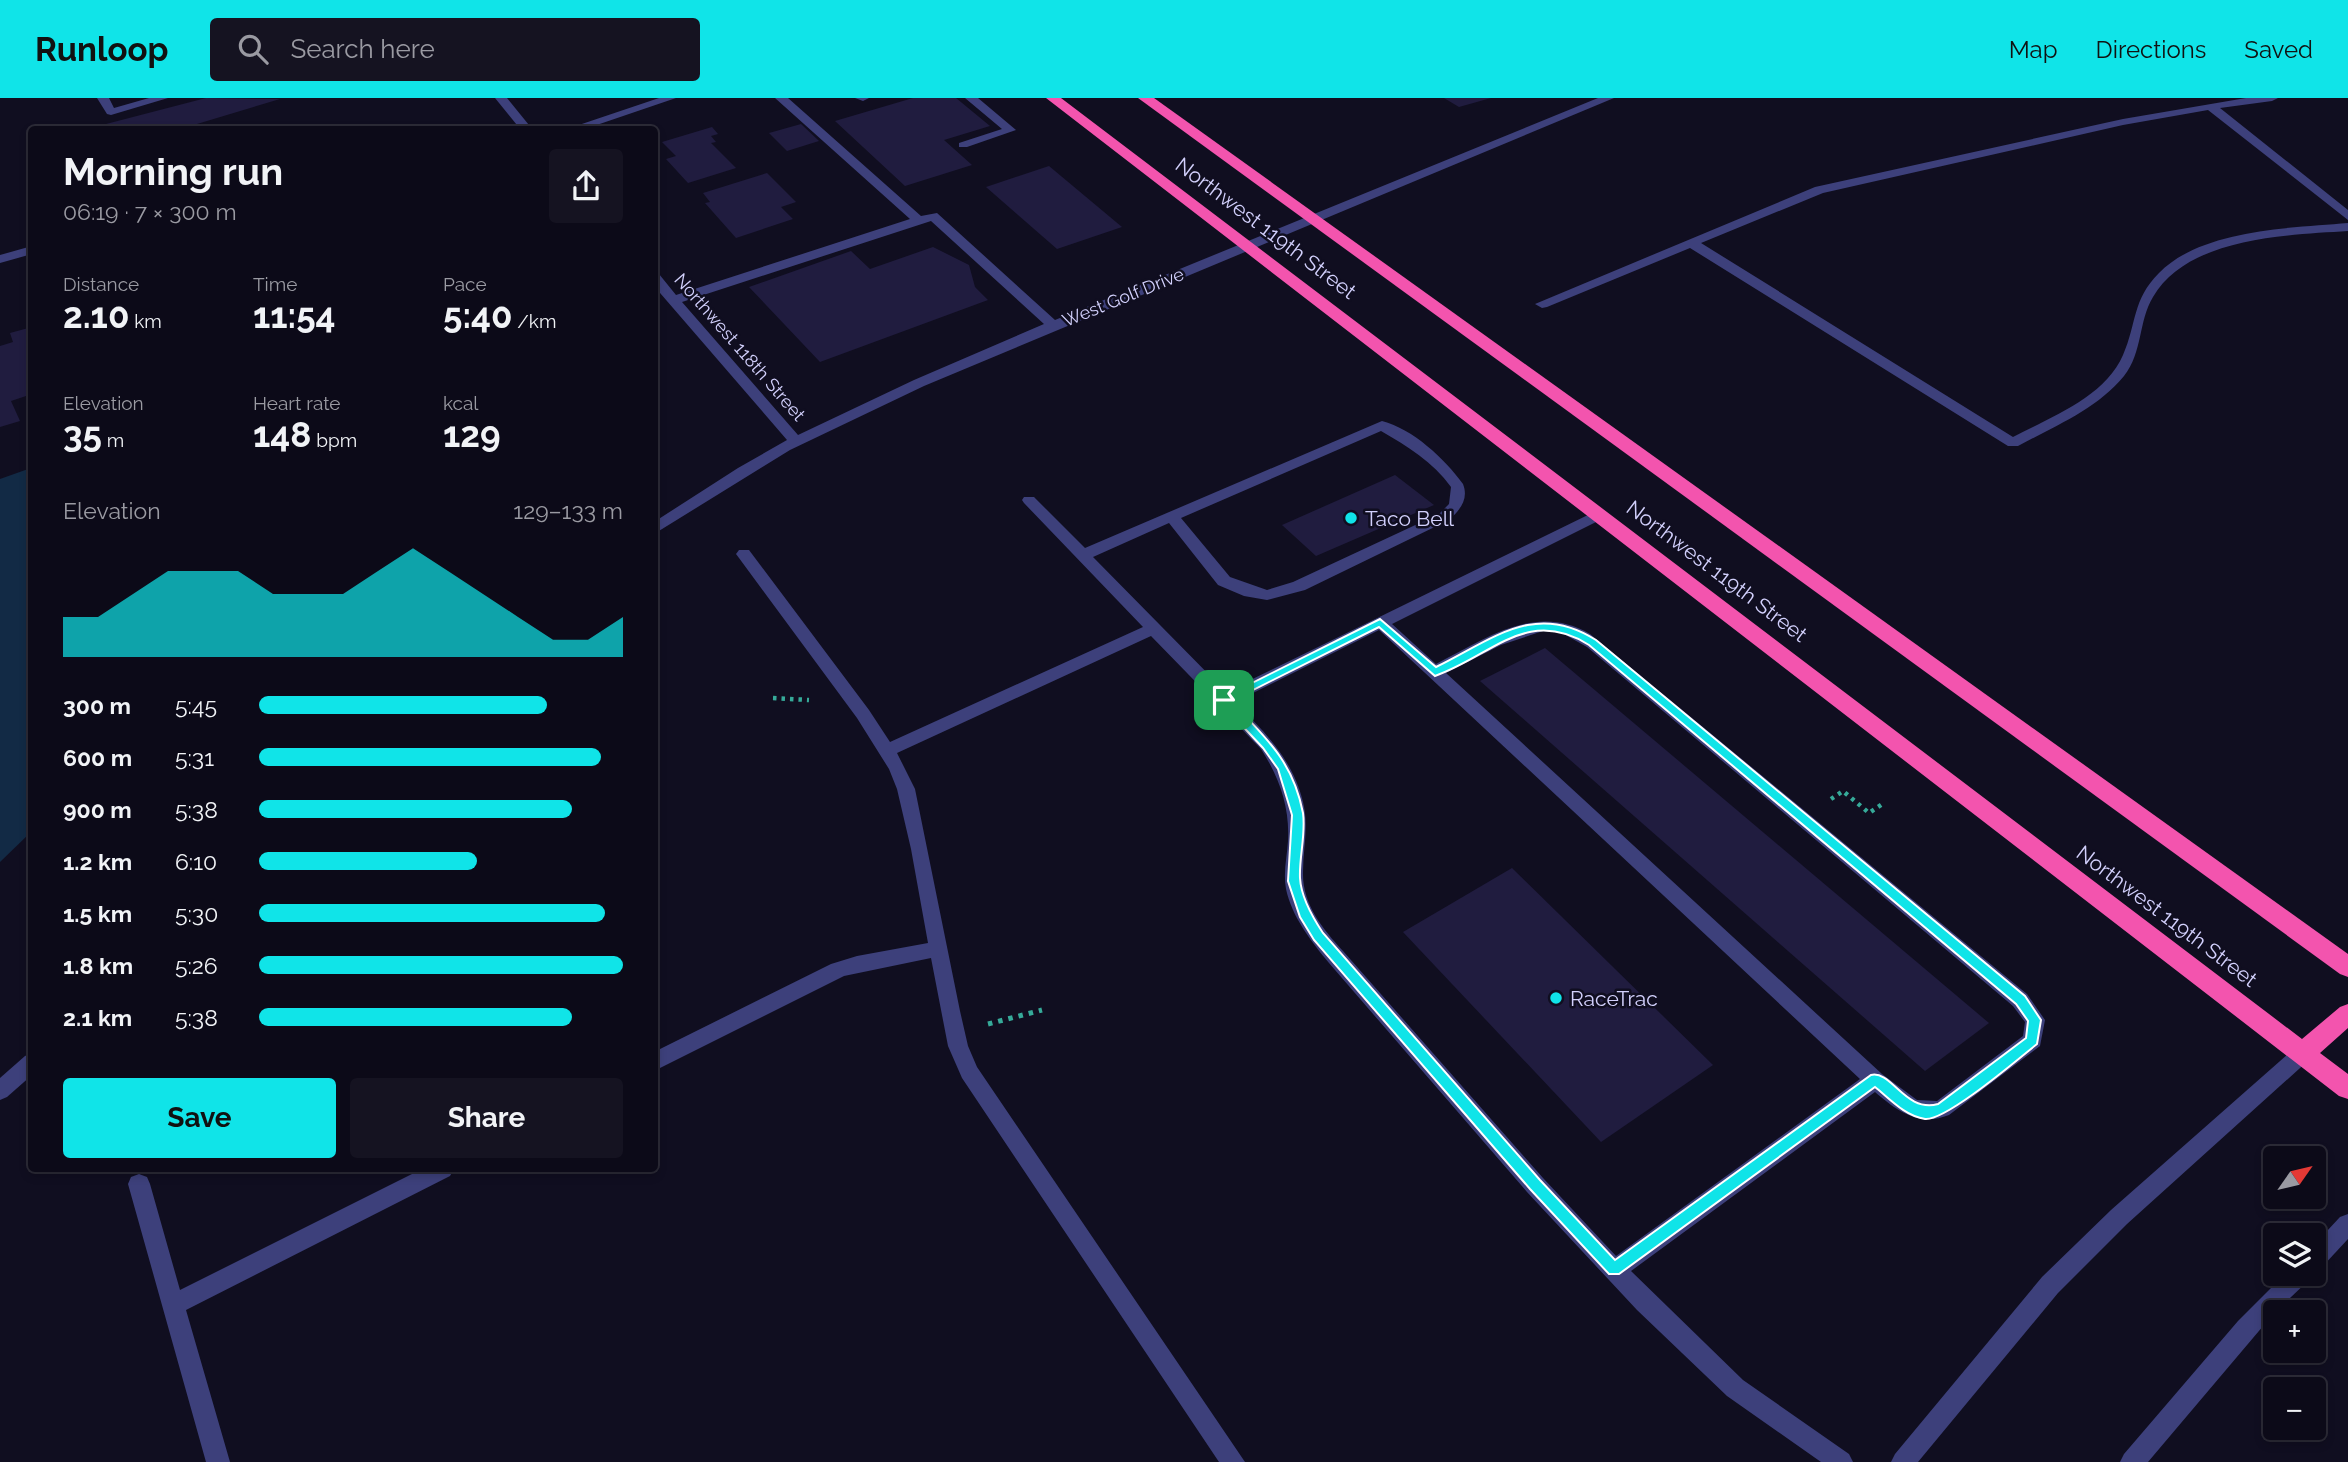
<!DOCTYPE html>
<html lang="en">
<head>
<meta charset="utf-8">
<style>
  body { margin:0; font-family:Raleway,sans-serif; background:#151321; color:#f1f3f6; height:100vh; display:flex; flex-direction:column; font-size:26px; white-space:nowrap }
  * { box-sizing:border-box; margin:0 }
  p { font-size:23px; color:#9a9aa2 }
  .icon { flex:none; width:38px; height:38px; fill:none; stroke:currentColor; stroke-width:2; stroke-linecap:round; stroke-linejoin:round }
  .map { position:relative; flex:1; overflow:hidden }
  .panel { position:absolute; left:28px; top:28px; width:630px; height:1046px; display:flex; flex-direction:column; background:#0c0a18; border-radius:7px; box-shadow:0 4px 10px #0003,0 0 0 2px #2c2b37 }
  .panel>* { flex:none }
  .needle { width:46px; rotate:56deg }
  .tools { position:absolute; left:2263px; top:1048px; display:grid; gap:14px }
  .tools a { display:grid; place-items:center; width:63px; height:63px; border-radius:7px; background:#0c0a18; box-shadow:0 4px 10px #0003,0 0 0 2px #2c2b37; font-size:35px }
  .pin { position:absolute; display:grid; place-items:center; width:60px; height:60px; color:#fff; margin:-30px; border-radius:14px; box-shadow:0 4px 10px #0006 }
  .round { display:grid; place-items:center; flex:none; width:74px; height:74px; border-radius:7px; background:#151321 }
  .overview { display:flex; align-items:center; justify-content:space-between; height:119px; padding:0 35px }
  h1 { font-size:38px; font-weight:700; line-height:52px }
  .figures { display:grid; grid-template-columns:repeat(3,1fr); gap:10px; height:119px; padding:7px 35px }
  .figures div { display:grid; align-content:center }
  .figures b { font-size:35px; font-weight:700 }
  .figures small { font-size:19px; font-weight:400 }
  .figures p { font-size:19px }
  .chart { height:196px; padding:14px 35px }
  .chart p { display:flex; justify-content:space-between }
  .chart svg { width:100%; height:126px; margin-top:7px; fill:#10e4e8; opacity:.7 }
  .action { display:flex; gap:14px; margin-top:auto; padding:14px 35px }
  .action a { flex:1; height:80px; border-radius:7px; background:#10e4e8; color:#111; font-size:28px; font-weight:700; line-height:80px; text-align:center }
  .action a+a { background:#151321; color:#f1f3f6 }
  ul { padding:0 35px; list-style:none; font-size:23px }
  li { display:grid; grid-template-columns:112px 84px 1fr; align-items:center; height:52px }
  li i { height:18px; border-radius:9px; background:#10e4e8 }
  header { display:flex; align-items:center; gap:42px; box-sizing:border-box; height:98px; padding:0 35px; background:#10e4e8; color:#111 }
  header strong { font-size:33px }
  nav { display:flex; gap:38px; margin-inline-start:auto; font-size:24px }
  .search { width:490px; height:63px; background:#151321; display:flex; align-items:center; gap:18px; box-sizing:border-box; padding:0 24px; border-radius:7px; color:#9a9aa2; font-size:26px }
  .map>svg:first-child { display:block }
  .water { fill:#122a45 }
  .building { fill:#201c3f }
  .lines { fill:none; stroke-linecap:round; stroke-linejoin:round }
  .path-far1 { stroke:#36aa99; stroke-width:4.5; stroke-dasharray:3.5 5; stroke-linecap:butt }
  .path { stroke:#36aa99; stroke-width:5; stroke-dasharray:4.5 6; stroke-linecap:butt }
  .minor { fill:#3d407b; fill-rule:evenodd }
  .highway { fill:#f354ae; fill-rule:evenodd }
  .route { fill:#10e4e8; stroke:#fff; stroke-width:2; fill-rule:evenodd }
  .poi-dot { fill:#10e4e8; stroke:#100e20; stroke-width:2.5 }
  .labels { text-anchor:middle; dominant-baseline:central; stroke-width:5; stroke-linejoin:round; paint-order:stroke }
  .far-street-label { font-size:18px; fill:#d2d0fc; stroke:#100e20 }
  .street-label { font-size:21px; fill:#d2d0fc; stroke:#100e20 }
  .poi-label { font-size:21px; fill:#d2d0fc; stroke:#100e20; text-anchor:start }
</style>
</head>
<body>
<header>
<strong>Runloop</strong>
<div class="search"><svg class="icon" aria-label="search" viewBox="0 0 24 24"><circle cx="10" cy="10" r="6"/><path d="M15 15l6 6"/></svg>Search here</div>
<nav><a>Map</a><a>Directions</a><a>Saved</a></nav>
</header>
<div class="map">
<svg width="2348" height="1364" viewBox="0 0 2348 1364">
  <rect width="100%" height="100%" fill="#100e20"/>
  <!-- water -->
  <path class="water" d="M31,370V734L0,764V381Z"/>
  <!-- building -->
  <g class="building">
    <path d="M206,0L280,1L177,32H83Z"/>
    <path d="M913,0H956L990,28L944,42L972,67L905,88L835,23Z"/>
    <path d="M1444,0H1491L1459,9Z"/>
    <path d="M801,26L819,43L787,53L769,35Z"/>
    <path d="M712,29L718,36L711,38L716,44L711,45L736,70L688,85L666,61L676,58L662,44Z"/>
    <path d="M1049,68L1122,129L1057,151L986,89Z"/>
    <path d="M767,75L796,104L781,109L793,121L736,140L705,105L710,104L703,95Z"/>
    <path d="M933,149L969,167L975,189L988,202L820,264L749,189L851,153L870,171Z"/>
    <path d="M32,229V296L11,303L20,323L0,329V248L13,244L10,235Z"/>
    <path d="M1395,377L1434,407L1316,458L1282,427Z"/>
    <path d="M1545,550L1989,925L1925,973L1480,583Z"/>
    <path d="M1512,770L1713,967L1601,1044L1403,834Z"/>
  </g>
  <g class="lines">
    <!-- path-far1 -->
    <g class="path-far1">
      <path d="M773,600L809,602"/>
      <path d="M1831,701L1843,693L1869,715L1884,705"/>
    </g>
    <!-- path -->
    <path class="path" d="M988,926L1042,912"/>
    <!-- minor -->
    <g class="minor">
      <path d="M97,0H109L114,10L149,0H168L111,17L107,16Z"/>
      <path d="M495,0H507L533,32H521Z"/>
      <path d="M659,0H676L582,32H564Z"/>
      <path d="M775,0H788L921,118L937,115L1055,222L1598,0H1614L924,288L790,352L654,436V424L738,370L787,342L654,188V175L659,176L676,197L910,121ZM931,123L1044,226L914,282L798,337L682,204Z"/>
      <path d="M855,0H869L863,3Z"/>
      <path d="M965,0H978L1016,32L967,49H959V45L1002,31Z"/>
      <path d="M2246,0H2278L2272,3L2220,10L2348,112V122L2208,12L2123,27L1823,95L1701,145L2013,339C2051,319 2105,299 2123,257C2137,225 2132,202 2159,175C2202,131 2291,130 2348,125V133C2287,137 2188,139 2153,199C2138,224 2143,254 2124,278C2097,311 2055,328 2018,348H2008L1690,150L1547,209L1542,210L1535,206L1815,89L2123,21Z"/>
      <path d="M32,148V156L0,165V157Z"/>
      <path d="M1382,323C1413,331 1445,361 1463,386C1469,401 1460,412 1449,422L1305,492L1267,502L1244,498L1218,487L1169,425L1093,459L1226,594L1594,414H1604L1607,417L1604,420L1392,526L1436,566C1486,541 1535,504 1590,536L2027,896L2045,922L2040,948L1949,1017C1919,1029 1897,1013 1875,994L1631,1173L1743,1282L1849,1356L1853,1364H1821L1727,1298L1637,1212L1527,1094L1329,865C1311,843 1292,819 1286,791C1283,774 1287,759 1288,743C1290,709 1279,679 1261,651L1151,538L897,655L915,691L960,913L968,948L977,969L1245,1364H1219L962,980L948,948L931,860L844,878L654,973V954L831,866L857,858L928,845L911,751L897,691L889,671L857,620L739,460L736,456L739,452H749L869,612L890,644L1143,529L1024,405L1022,402L1024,399H1034L1085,450ZM1381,333C1407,348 1433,364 1451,389L1449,406L1439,416L1293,484L1267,492L1230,479L1181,420ZM1379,532L1860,981L1616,1158L1543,1080L1343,853C1323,831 1302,806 1303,774C1303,750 1309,729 1303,704C1293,662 1265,634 1235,604ZM1543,533L1562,535L1587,549L2013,908L2025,924L2023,938L1937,1003L1917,1002L1882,976L1446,575L1501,547Z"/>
      <path d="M2303,946L2310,949L2313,955L2310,961L2127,1126L2058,1195L1918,1364H1891L1895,1356L2042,1179L2111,1112L2296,949Z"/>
      <path d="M32,955V977L7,999L0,1002V980L25,958Z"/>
      <path d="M422,1071H454L450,1078L186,1212L230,1364H206L128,1086L131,1079L139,1076L147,1079L150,1086L180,1192Z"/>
      <path d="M2348,1116V1141L2322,1169L2314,1172V1147L2340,1119Z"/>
      <path d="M2285,1176H2311L2308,1183L2275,1214L2148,1364H2120L2124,1356L2238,1223Z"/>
    </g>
    <!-- highway -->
    <g class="highway">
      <path d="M1046,0H1061L2302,941L2340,909L2348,906V930L2320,955L2348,976V1001L2339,998Z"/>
      <path d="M1138,0H1154L2348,856V879L2340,876Z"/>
    </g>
  </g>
  <!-- route -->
  <path class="route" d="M1380,521L1436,569C1493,541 1535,503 1596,542L2025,898L2041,922L2037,946C2017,962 1946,1023 1925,1021C1905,1018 1890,1001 1875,989L1619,1176H1609L1530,1091L1314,842L1300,819L1288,783L1292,717L1278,671L1263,650L1218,602ZM1379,529L1435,578C1492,558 1527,508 1589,547L2016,906L2028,923L2026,940L1938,1006C1905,1015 1892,972 1871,977L1615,1162L1540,1082L1323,835C1313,820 1301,799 1300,780C1299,759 1306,736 1303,715C1293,663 1266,640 1231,603Z"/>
  <!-- markers -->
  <g class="poi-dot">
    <circle cx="1351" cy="420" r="7"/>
    <circle cx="1556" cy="900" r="7"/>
  </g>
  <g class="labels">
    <!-- far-street labels -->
    <g class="far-street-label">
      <text transform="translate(1123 199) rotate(-22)">West Golf Drive</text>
      <text transform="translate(740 249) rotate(49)">Northwest 118th Street</text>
    </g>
    <!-- street labels -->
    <g class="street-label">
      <text transform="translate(1266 130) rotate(37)">Northwest 119th Street</text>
      <text transform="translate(1717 473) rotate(37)">Northwest 119th Street</text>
      <text transform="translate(2167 818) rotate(37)">Northwest 119th Street</text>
    </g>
    <!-- poi labels -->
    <g class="poi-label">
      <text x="1365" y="420">Taco Bell</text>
      <text x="1570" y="900">RaceTrac</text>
    </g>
  </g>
</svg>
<div class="tools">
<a><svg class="needle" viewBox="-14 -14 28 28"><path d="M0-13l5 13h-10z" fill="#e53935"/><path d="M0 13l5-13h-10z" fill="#9a9aa2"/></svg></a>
<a><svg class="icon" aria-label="layers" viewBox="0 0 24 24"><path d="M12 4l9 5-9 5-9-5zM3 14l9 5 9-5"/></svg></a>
<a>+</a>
<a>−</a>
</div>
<div class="pin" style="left:1224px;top:602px;background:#1e9e55"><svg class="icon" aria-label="arrive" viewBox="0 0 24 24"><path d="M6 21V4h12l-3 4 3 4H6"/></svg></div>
<section class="panel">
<div class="overview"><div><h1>Morning run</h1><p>06:19 · 7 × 300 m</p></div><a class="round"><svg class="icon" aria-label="share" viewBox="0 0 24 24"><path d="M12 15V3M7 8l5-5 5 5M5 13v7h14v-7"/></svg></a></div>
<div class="figures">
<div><p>Distance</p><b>2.10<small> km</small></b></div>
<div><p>Time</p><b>11:54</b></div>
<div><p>Pace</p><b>5:40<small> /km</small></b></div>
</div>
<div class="figures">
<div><p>Elevation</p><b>35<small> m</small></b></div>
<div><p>Heart rate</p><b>148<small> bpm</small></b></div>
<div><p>kcal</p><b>129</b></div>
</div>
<div class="chart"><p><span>Elevation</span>129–133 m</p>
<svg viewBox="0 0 160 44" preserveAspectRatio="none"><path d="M0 44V30L10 30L20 22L30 14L40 14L50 14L60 22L70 22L80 22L90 14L100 6L110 14L120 22L130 30L140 38L150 38L160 30V44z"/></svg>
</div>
<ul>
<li><b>300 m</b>5:45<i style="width:79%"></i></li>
<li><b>600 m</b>5:31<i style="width:94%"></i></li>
<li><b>900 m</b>5:38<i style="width:86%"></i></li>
<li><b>1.2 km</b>6:10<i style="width:60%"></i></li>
<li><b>1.5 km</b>5:30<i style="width:95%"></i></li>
<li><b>1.8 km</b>5:26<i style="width:100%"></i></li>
<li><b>2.1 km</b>5:38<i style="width:86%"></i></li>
</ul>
<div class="action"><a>Save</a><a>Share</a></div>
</section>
</div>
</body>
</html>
